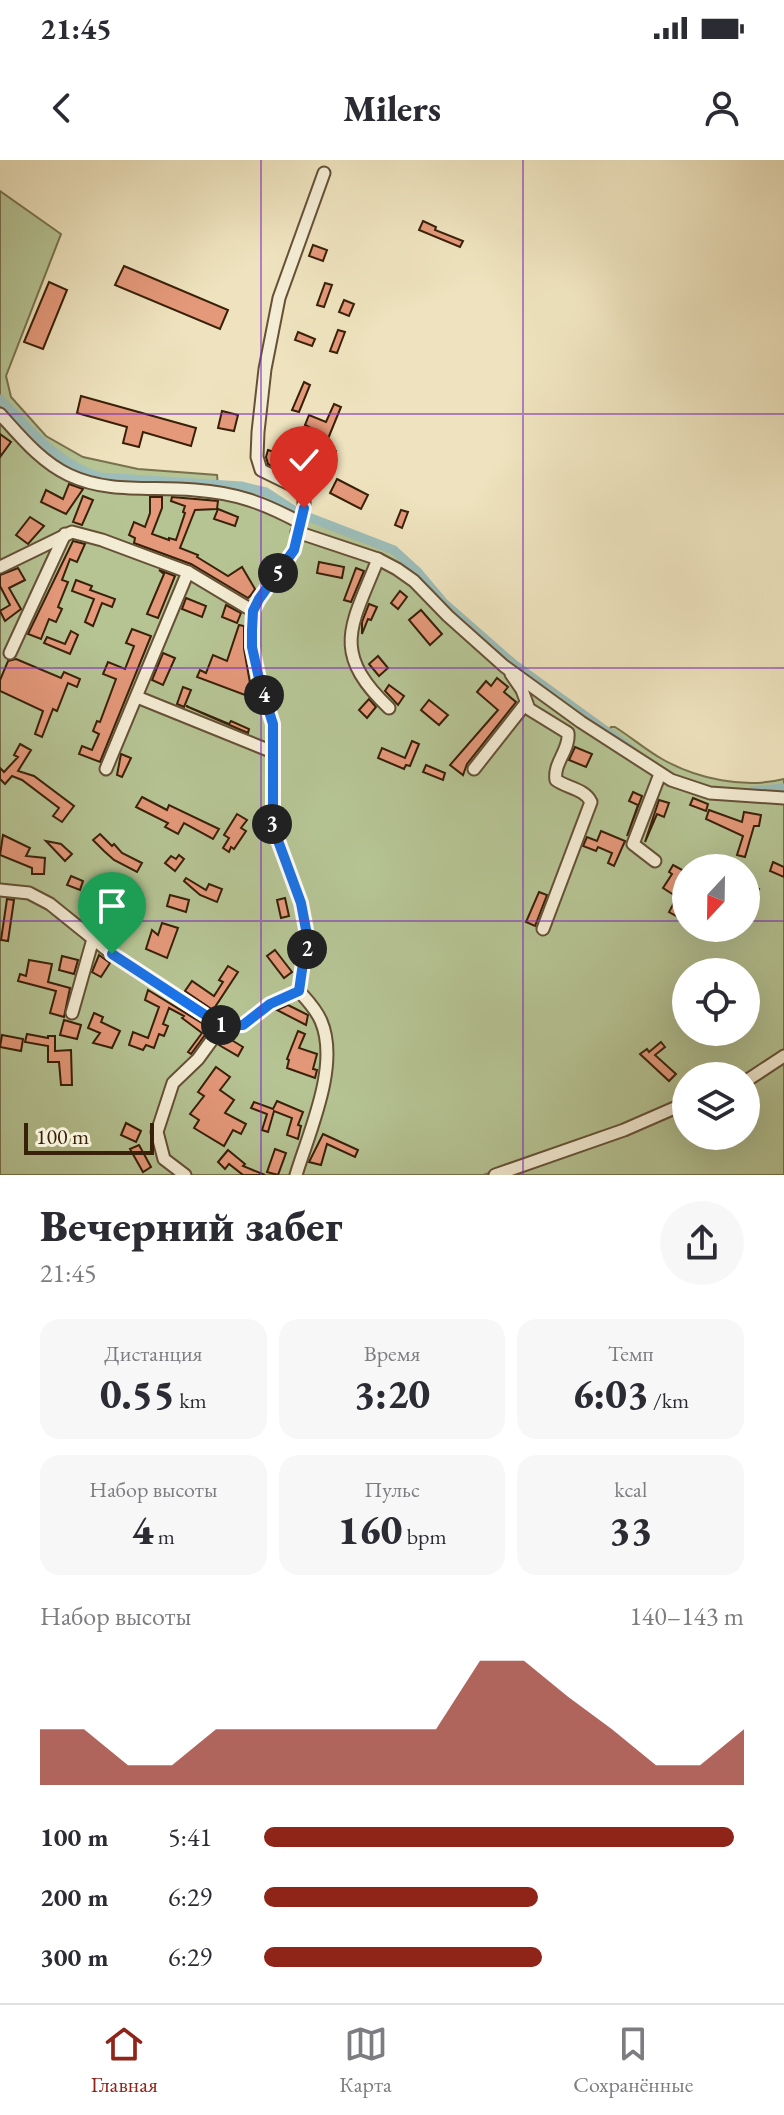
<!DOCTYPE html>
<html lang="ru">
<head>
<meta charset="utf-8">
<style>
  body { margin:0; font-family:"EB Garamond",serif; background:#f7f7f7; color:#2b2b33; height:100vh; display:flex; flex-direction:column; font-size:30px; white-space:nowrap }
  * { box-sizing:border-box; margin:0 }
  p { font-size:26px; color:#7c7c81 }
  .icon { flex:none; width:44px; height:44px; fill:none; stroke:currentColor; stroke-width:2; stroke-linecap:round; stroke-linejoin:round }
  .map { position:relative; height:1015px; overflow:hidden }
  .panel { display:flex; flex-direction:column; background:#fff; flex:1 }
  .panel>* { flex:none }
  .needle { width:52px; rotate:202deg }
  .tools { position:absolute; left:672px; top:694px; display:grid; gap:16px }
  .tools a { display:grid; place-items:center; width:88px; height:88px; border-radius:50%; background:#fff; box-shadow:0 8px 32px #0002; font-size:40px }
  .scale { position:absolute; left:24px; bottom:20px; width:130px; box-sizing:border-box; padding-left:8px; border:4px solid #392009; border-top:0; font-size:22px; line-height:28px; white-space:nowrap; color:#392009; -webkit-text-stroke:6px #f4edd5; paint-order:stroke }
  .pin { position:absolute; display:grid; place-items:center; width:68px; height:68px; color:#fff; margin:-82px -34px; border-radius:50% 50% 50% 0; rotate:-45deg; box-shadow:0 0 8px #0007 }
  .pin .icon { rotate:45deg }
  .km { position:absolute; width:40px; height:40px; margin:-20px; border-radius:50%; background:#222; color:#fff; font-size:22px; line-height:40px; text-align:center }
  .round { display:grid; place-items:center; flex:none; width:84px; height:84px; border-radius:42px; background:#f7f7f7 }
  .head { display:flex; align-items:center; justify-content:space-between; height:136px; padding:0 40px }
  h1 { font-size:44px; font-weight:800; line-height:60px }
  .metrics { display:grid; grid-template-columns:repeat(3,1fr); gap:12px; height:136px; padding:8px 40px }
  .metrics div { display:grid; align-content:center; border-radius:20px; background:#f7f7f7; text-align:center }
  .metrics b { font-size:40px; font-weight:800 }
  .metrics small { font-size:22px; font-weight:400 }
  .metrics p { font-size:22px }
  .chart { height:224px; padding:16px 40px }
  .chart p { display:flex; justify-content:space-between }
  .chart svg { width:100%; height:144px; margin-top:8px; fill:#8f2418; opacity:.7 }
  ul { padding:0 40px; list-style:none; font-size:26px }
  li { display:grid; grid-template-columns:128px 96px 1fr; align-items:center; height:60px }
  li i { height:20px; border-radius:10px; background:#8f2418 }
  .status { display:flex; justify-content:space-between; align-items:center; height:56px; padding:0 40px; background:#fff; direction:ltr }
  .status svg { height:22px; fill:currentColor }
  header { display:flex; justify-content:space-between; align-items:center; height:104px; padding:0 40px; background:#fff; font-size:36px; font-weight:800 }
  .menu { display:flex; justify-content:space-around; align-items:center; height:112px; border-top:2px solid #e1e1e2; background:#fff; font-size:22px; color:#7c7c81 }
  .menu a { display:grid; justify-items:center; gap:4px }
  .menu .active { color:#8f2418 }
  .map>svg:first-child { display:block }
  .green { fill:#b6c494; stroke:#78724e; stroke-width:2; fill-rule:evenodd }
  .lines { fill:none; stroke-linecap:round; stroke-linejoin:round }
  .canal { stroke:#9cbdb9; stroke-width:9 }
  .building { fill:#e4997a; stroke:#392009; stroke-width:2 }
  .minor-casing { stroke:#665136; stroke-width:15 }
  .minor { stroke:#f4edd5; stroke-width:11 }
  .route-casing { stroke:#fff; stroke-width:16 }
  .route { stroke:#1a73e8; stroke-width:10 }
  .grid { fill:none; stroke:#7b2cbf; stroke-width:2; stroke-opacity:0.55 }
</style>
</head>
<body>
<div class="status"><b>21:45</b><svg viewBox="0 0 49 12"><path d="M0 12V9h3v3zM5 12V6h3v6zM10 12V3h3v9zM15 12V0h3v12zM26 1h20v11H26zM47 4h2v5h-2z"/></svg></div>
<header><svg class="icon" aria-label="back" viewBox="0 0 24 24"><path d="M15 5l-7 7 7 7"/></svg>Milers<svg class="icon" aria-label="person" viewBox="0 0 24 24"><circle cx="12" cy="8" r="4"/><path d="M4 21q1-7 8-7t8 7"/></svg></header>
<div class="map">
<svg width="784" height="1015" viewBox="0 0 784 1015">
  <rect width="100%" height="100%" fill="#eee3be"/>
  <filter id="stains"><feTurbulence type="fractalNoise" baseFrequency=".0025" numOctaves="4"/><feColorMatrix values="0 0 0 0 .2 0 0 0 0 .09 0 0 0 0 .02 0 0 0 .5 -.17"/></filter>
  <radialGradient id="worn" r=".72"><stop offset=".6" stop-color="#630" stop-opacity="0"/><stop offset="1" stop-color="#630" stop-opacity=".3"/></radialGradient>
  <!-- green -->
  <path class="green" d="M0,31L61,74L6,216L11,237L46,276L83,297L138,309L217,315L218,325L241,326L266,332L298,353L394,390L417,411L444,443L515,505L608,571L611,567H615C631,577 646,590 662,599C697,619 745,629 784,619V1015H487L527,1001L483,1015H0ZM686,708H746V768H686ZM686,812H746V872H686ZM686,916H746V976H686Z"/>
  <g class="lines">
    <!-- canal -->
    <g class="canal">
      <path d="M0,239C30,270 57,304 100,317L241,326L266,332L298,353L394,390L417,411L444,443L515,505L631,589"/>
      <path d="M752,631L784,628"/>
    </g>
  </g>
  <!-- building -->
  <g class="building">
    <path d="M423,61L436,67L435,70L463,81L460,87L419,70Z"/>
    <path d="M313,85L327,90L323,101L309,96Z"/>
    <path d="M124,106L228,150L220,169L115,125Z"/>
    <path d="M49,122L67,130L43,189L24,182Z"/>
    <path d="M325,123L332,125L324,147L317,145Z"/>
    <path d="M344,140L354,144L349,156L339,152Z"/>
    <path d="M338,170L345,172L337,193L330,191Z"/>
    <path d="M298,172L315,179L312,186L295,180Z"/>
    <path d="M304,222L310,225L299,252L292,250Z"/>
    <path d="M81,236L196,268L191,286L143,272L139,287L123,283L127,267L77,253Z"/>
    <path d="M334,244L341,247L325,286L336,291L333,298L315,290L310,308L303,306L300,316L294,314L301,288L307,290L313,269L305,265L309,255L326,262Z"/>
    <path d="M222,251L238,255L234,271L218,268Z"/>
    <path d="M0,274L11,282L0,297Z"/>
    <path d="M268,290L284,295L279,310L268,304L266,297Z"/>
    <path d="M337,319L368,335L361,349L330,333Z"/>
    <path d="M69,324L83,329L66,354L41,342L46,330L63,339Z"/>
    <path d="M83,336L93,340L82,365L73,362Z"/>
    <path d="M150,337H162V348L152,374L169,380V378L176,380L185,353L183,352L185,346L171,341L172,337L218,341L217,349L195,350L180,388L198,395L197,397L228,416L242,407L255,429L251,435L248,438L191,404L134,383L135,378L129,375L134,362L145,367L150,353Z"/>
    <path d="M218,349L238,357L235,366L214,359Z"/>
    <path d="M401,350L408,352L402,368L395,365Z"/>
    <path d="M30,357L44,366L28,384L16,375Z"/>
    <path d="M73,381L85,384L77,402L70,399L62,420L68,422L58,447L62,449L56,462L49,459L41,479L28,474Z"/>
    <path d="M319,402L344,407L342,418L317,413Z"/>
    <path d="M18,408L25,420L9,428L21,449L5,461L0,451L10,445L0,426V415Z"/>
    <path d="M356,408L364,411L351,442L344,440Z"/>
    <path d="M159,410L175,416L158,458L147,454L164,414Z"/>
    <path d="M76,420L92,426L90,430L115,439L112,447L102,443L93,466L85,462L94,439L72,431Z"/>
    <path d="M400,431L407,437L398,449L391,443Z"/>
    <path d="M186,438L206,446L202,457L182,449Z"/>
    <path d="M369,444L377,447L371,460L368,459L362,474V462Z"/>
    <path d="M226,445L241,453L237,463L222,457Z"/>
    <path d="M421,450L442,474L430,485L409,460Z"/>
    <path d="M239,465L244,466V489L250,523L245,535L197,517L200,510L206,513L213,495L227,501Z"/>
    <path d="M132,469L151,476L100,602L79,594L82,586L92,590L99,574L93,571L97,561L100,562L116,519L103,514L108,502L125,509L134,486L126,483Z"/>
    <path d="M71,471L78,475L70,494L44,483L47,477L65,484Z"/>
    <path d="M163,493L175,498L163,525L152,520Z"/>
    <path d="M378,496L388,508L379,516L369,504Z"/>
    <path d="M16,499L61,518L64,512L80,519L77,527L68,523L57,551L53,549L42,577L35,574L43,551L0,531V520L8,501Z"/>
    <path d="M497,518L508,527L504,532L516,542L467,604L463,615L450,605L498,550L477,532L486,521L491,526Z"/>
    <path d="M389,525L404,536L398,545L385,531Z"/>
    <path d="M183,527L191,530L184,547L177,544Z"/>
    <path d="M369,539L376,547L367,558L359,550Z"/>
    <path d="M429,540L448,555L439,565L421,550Z"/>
    <path d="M186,546L229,564L231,561L249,569L248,573Z"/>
    <path d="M412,581L419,584L410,606L406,605L404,609L378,598L382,588L405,598Z"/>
    <path d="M20,584L31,590L18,611L34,616L74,646L62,662L53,656L59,648L22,620L12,616L5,624L0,619V608L4,612L18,597L14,595Z"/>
    <path d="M575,587L592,594L586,607L569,600Z"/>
    <path d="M121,594L131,598L122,617L117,615Z"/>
    <path d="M426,605L445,613L443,620L423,612Z"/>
    <path d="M633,632L642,636L627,676L638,645L629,641Z"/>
    <path d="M142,637L167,650L169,645L219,669L213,679L184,663L178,674L165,667L168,663L136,647Z"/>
    <path d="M693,638L708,644L706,651L690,645Z"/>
    <path d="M659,640L669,643L664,657L657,654L645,682Z"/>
    <path d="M709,650L742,662L744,652L761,655L759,666H754L745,697L737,695L743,676L706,659Z"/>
    <path d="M237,654L247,660L241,668L246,671L234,689L231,687L229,692L223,688L229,678L224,675Z"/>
    <path d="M601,671L625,681L614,706L608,703L612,693L598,687L596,691L583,686L587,677L597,681Z"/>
    <path d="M100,674L112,686L114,684L122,693L142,703L137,712L114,700L104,691L93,680Z"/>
    <path d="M3,675L30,688L26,696L45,698L44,714H32V708L0,695Z"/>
    <path d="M46,681L61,684L72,694L65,701Z"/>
    <path d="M179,695L184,699L175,711L165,703L171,696L176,699Z"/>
    <path d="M773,702L784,707V717L770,711Z"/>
    <path d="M673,705L686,712V726L680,736L686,740V744L678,757L669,752L677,737L663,728L672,714L669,712Z"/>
    <path d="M71,716L83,721L80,730L67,725Z"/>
    <path d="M186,718L206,730L209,724L222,729L217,742L200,735L184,721Z"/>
    <path d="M746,723L759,729L754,741L746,738Z"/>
    <path d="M539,732L547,735L535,766L526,762Z"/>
    <path d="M170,735L189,740L186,752L167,746Z"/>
    <path d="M285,738L289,756L281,758L277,740Z"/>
    <path d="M7,739L14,740L8,781L1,780Z"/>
    <path d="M162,763L178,768L167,798L146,789L152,770L158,775Z"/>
    <path d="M275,790L292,812L284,818L267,796Z"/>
    <path d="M99,795L110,803L101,817L92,812Z"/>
    <path d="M62,796L78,800L74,814L59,810Z"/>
    <path d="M29,800L52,804L48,822L70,828L64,857L50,853L56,831L18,821L20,814L26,816Z"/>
    <path d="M228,806L238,812L213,850L185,831L192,821L214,836L223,822L219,820Z"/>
    <path d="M148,830L210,868L191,894L188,892L202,873L182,858L184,856L169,848L163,864L168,866L164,876L159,874L154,888L146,885L143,890L129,885L133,872L148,878L159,847L145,840Z"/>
    <path d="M288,845L308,855L306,865L277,850Z"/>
    <path d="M94,853L103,857L101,862L120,871L112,888L93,883L100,873L88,868Z"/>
    <path d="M64,860L81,865L77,879L60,875Z"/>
    <path d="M298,871L305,874L299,888L317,894L313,909L317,910L315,918L287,908L289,900L287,899Z"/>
    <path d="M27,874L48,878V876H55V891L71,890L72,925H61L59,902H48V886L25,882Z"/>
    <path d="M2,875L23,879L21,891L0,887Z"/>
    <path d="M225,876L243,887L238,896L219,885Z"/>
    <path d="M661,882L665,887L655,895L676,914L669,921L640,894L647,889L649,892Z"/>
    <path d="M216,907L230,917L220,930L234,940L225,953L246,964L241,974L233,970L224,986L194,968L199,960L190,954L204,936L198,932Z"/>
    <path d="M277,941L303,952L298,965L301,966L298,979L287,975L292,958L274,951L268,972L262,970L267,954L251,948L254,942L273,949Z"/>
    <path d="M126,963L141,971L136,982L121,975Z"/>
    <path d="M323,974L358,990L355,997L327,984L321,1005L309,1002Z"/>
    <path d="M139,985L151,1007L143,1012L130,989Z"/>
    <path d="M275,989L286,993L278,1015L267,1012Z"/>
    <path d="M228,990L245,1004L243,1006L265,1015H243L229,1004L225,1009L218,1002Z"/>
  </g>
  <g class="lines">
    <!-- minor casing -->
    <g class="minor-casing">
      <g id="minor">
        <path d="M0,254C20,276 41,302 69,315C109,334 152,326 195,330C237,333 263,343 299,362"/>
        <path d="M297,372L378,399L397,409L414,421L448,456L504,506L581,562L671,620L710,633L784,638"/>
        <path d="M378,399C352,465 329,491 389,548"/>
        <path d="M0,407L72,372L102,380L188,412"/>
        <path d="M10,493L65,374"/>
        <path d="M511,514L522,530L529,549L568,573C570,590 553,603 556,620C567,628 585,629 591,642L543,769"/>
        <path d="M137,537L273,592"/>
        <path d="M106,609L188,412L253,451"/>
        <path d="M474,609L526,543"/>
        <path d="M655,701L633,684L660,614"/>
        <path d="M0,730L29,733L50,744L112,794L222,866L243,865L270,844L299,831C307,840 316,849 321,861C340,905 309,972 296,1015"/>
        <path d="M299,831L307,775L301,743L273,667V564L260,523L252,487V470L253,451L259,439L294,390L304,348V339L300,329L261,310L257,297L258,272L265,209L279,138L324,13"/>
        <path d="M72,853L93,779"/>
        <path d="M746,921L784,896"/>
        <path d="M185,1015L164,999L157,972L173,923L198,899L222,866"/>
        <path d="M495,1015L624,970L686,943"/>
      </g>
    </g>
    <!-- minor -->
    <use href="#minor" class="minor"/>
  </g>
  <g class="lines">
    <!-- route casing -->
    <g class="route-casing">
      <path id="route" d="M112,794L222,866L243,865L270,844L299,831L307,775L301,743L273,667V564L260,523L252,487V470L253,451L259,439L294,390L304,348"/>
    </g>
    <!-- route -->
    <use href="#route" class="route"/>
  </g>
  <!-- grid -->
  <path class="grid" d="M261,0V1015M523,0V1015M0,254H784M0,508H784M0,761H686M746,761H784"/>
  <rect width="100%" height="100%" filter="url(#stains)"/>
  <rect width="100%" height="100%" fill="url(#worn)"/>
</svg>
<div class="tools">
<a><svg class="needle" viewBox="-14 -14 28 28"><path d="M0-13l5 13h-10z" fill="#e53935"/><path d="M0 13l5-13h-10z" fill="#7c7c81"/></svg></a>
<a><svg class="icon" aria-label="locate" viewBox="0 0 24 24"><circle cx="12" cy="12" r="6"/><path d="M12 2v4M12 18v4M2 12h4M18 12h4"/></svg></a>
<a><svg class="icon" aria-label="layers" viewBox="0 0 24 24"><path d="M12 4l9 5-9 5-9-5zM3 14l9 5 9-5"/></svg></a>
</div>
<div class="scale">100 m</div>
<div class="pin" style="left:112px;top:794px;background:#1e9e55"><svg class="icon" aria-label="arrive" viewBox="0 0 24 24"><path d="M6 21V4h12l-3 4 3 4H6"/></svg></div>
<div class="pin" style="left:304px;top:348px;background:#d93025"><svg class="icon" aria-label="check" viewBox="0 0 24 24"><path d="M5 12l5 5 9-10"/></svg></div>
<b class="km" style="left:221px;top:865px">1</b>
<b class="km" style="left:307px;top:789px">2</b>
<b class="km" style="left:272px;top:664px">3</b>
<b class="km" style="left:264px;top:535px">4</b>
<b class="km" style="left:278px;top:413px">5</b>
</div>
<section class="panel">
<div class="head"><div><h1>Вечерний забег</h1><p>21:45</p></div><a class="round"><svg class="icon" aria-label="share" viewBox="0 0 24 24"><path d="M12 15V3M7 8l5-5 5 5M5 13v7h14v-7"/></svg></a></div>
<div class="metrics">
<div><p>Дистанция</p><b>0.55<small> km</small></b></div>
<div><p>Время</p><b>3:20</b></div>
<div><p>Темп</p><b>6:03<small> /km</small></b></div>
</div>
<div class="metrics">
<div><p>Набор высоты</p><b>4<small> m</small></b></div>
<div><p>Пульс</p><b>160<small> bpm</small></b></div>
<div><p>kcal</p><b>33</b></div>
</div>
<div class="chart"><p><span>Набор высоты</span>140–143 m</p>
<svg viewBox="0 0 160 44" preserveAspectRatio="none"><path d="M0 44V27L10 27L20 38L30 38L40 27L50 27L60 27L70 27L80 27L90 27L100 6L110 6L120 17L130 27L140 38L150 38L160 27V44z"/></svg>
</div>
<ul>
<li><b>100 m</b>5:41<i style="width:98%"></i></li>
<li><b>200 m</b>6:29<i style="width:57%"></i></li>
<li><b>300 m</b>6:29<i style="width:58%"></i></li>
</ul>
</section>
<nav class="menu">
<a class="active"><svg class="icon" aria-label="home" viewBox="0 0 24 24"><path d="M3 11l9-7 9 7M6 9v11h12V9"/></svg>Главная</a>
<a><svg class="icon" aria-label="map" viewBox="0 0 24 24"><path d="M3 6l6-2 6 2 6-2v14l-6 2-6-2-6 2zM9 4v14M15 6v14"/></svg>Карта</a>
<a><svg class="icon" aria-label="saved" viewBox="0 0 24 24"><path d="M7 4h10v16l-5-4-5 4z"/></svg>Сохранённые</a>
</nav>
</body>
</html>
